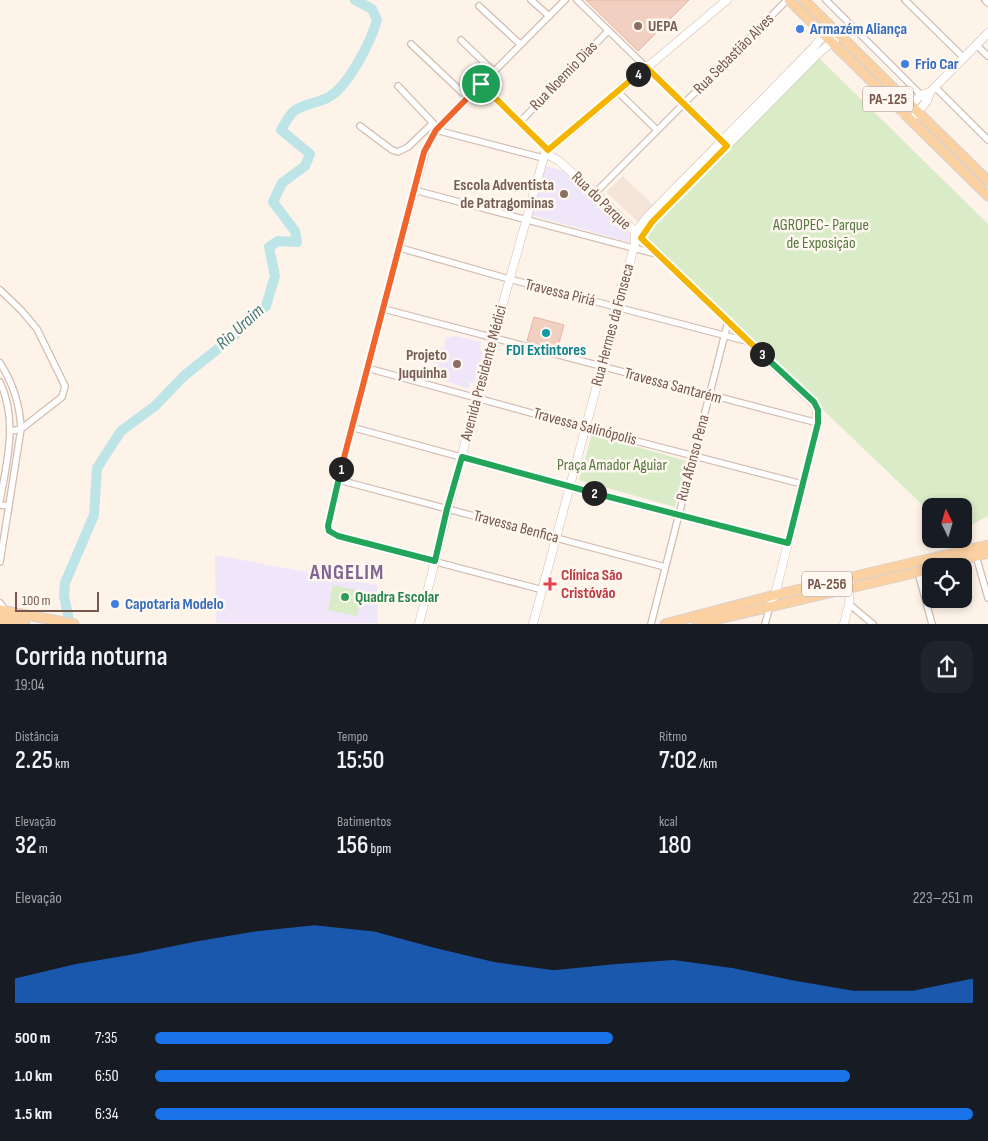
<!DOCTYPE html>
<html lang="pt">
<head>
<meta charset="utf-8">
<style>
  body { margin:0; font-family:"Sofia Sans Condensed",sans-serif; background:#20242c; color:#f1f3f6; height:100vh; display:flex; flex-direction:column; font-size:19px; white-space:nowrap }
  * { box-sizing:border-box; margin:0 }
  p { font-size:16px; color:#9ea1a6 }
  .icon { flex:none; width:28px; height:28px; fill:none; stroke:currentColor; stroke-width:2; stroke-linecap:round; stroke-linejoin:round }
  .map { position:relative; height:624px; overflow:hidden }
  .drawer { display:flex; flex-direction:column; background:#171b24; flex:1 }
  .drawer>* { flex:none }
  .needle { width:32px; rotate:355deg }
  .fabs { position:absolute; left:922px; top:498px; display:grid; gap:10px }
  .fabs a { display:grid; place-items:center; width:50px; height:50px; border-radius:10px; background:#171b24; box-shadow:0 2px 8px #0003; font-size:25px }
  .scale { position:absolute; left:15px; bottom:12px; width:84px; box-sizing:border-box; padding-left:5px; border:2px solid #78574c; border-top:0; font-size:14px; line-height:18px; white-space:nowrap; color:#78574c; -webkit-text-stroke:4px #fff8f0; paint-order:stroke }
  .pin { position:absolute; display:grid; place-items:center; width:42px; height:42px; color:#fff; margin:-21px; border:2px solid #fff; border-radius:50%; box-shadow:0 1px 5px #0007 }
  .km { position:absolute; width:25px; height:25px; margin:-12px; border-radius:50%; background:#222; color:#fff; font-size:14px; line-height:25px; text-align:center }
  .round { display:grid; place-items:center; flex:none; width:52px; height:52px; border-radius:15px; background:#20242c }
  .overview { display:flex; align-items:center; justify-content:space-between; height:85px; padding:0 15px }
  h1 { font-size:28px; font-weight:600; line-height:38px }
  .metrics { display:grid; grid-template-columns:repeat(3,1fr); gap:8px; height:85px; padding:5px 15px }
  .metrics div { display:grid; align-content:center }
  .metrics b { font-size:25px; font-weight:600 }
  .metrics small { font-size:14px; font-weight:400 }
  .metrics p { font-size:14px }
  .chart { height:140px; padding:10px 15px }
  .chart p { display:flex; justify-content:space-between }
  .chart svg { width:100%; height:90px; margin-top:5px; fill:#1a73e8; opacity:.7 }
  ul { padding:0 15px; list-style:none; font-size:16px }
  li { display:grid; grid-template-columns:80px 60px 1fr; align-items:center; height:38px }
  li i { height:12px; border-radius:6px; background:#1a73e8 }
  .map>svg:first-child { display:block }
  .residential { fill:#f5e5d8 }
  .education { fill:#f0e6f9 }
  .green { fill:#d9ebc7 }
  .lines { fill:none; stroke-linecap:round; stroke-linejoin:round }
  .river { stroke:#bde5e7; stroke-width:10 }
  .building { fill:#f2d0c1; stroke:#e5b4a1 }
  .street-casing { stroke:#d2bcb1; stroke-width:8 }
  .secondary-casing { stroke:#d5bcae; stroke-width:9 }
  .primary-casing { stroke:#d9d0cd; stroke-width:11 }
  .street { stroke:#fff; stroke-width:5.5 }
  .secondary { stroke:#fff; stroke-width:8 }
  .primary { stroke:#fbd1a2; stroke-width:9 }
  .split-1-casing { stroke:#fff; stroke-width:10 }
  .split-2-casing { stroke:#fff; stroke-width:10 }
  .split-3-casing { stroke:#fff; stroke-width:10 }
  .split-4-casing { stroke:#fff; stroke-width:10 }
  .split-5-casing { stroke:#fff; stroke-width:10 }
  .split-1 { stroke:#f0652b; stroke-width:6 }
  .split-2 { stroke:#22a559; stroke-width:6 }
  .split-3 { stroke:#22a559; stroke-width:6 }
  .split-4 { stroke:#f5b400; stroke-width:6 }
  .split-5 { stroke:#f5b400; stroke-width:6 }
  .education-dot { fill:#8d6e63; stroke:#fff8f0; stroke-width:2 }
  .shop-dot { fill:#3f7fe0; stroke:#fff8f0; stroke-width:2 }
  .culture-dot { fill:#0f9aa8; stroke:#fff8f0; stroke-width:2 }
  .health-dot { fill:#e0444e; stroke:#fff8f0; stroke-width:2 }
  .leisure-dot { fill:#2e9e5b; stroke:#fff8f0; stroke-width:2 }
  .labels { text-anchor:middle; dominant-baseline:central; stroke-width:5; stroke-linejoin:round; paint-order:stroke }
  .shield { fill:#fff8f0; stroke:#a0877d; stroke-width:1 }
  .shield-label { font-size:15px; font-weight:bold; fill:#78574c }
  .education-label { font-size:16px; font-weight:bold; fill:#785e54; stroke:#fff8f0; text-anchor:end }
  .shop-label { font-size:16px; font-weight:bold; fill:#366cbe; stroke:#fff8f0; text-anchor:start }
  .street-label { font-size:16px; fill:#78574c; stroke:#fff8f0 }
  .park-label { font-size:16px; fill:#577841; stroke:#fff8f0 }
  .culture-label { font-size:16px; font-weight:bold; fill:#0d838f; stroke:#fff8f0 }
  .health-label { font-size:16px; font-weight:bold; fill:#be3a42; stroke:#fff8f0; text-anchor:start }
  .leisure-label { font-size:16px; font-weight:bold; fill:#27864d; stroke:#fff8f0; text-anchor:start }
  .water-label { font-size:18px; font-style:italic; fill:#3f787d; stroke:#fff8f0 }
  .district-label { font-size:21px; font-weight:bold; letter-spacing:1px; fill:#7f6494; stroke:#fff8f0 }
</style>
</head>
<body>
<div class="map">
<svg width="988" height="624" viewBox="0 0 988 624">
  <rect width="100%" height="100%" fill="#fdf3e9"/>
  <!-- residential -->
  <path class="residential" d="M623,176L654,206L638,222L606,192Z"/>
  <!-- education -->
  <g class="education">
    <path d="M546,166L568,172L632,236L629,242L531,215Z"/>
    <path d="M456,336L481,342L479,350L483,352L475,383L470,382L468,389L438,378L440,365L430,362L434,347L444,348L446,338Z"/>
    <path d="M215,555L377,585L378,623H216Z"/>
  </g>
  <!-- green -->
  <g class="green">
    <path d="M818,57L988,224V516L964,529V506H931V513L643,238L644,234Z"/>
    <path d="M592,434L686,461L675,507L579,480Z"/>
    <path d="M333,585L362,591L357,616L328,610Z"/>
  </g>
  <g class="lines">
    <!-- river -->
    <path class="river" d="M70,624L64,596L65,583L94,515L97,468L121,431L155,406L185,375L234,336L266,306L275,276L269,247L278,241L297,242L295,231L273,202L282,183L305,166L310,154L281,130C285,124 289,115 294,111C304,104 317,103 327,98C348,88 371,41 377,20L372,9L355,0"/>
  </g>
  <!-- building -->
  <g class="building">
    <path d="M586,0H689L638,51Z"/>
    <path d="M534,317L564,325L557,350L527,341Z"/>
  </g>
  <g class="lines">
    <!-- street casing -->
    <g class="street-casing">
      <g id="street">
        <path d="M531,0L549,16"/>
        <path d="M577,0L724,143"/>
        <path d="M826,0L924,98"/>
        <path d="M905,0L964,58"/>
        <path d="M985,0L988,3"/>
        <path d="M479,6L520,44"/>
        <path d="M461,40L493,71"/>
        <path d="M411,44L468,98"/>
        <path d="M976,45L988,56"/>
        <path d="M481,84L549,150"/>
        <path d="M398,86L433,123L436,130L543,158"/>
        <path d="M935,87L988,140"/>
        <path d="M617,91L657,130"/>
        <path d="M521,121L608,31"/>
        <path d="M360,126L392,150L398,152L408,147L433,123"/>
        <path d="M414,190L656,254"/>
        <path d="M595,193L787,0"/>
        <path d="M400,248L509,279L750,342"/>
        <path d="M0,290L21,310L37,329L65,386L62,397L21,429L11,431"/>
        <path d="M384,309L818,423"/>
        <path d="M0,363C13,383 20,405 21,429L0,562"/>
        <path d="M367,368L586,428L802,484"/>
        <path d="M0,382C18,421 7,461 0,501"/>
        <path d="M351,427L571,487L788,543"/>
        <path d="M339,480L665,567"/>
        <path d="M0,505L9,506"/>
        <path d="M976,556L988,598"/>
        <path d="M918,572L932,624"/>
        <path d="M543,590L338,536L329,531L328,526L351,427L428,143L436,130L565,0"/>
        <path d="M0,603L6,611"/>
        <path d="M849,604L873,624"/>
        <path d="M651,624L728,322"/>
        <path d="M765,624L770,606"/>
      </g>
    </g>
    <!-- secondary casing -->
    <g class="secondary-casing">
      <g id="secondary">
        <path d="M902,113L921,95L930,92L988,33"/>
        <path d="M915,115L927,101L930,92"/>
        <path d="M545,153L559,161L595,193L816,406L818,423L775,595L770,606"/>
        <path d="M638,240L652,222L819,53L840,35"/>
        <path d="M419,624L477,396L545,153L727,0"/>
        <path d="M533,624L635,243V233L647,217L813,48L827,31"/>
        <path d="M844,624L849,604L850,583"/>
      </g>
    </g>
    <!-- primary casing -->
    <g class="primary-casing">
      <g id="primary">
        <path d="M789,0L988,196"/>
        <path d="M804,0L988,181"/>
        <path d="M940,566L988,553"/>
        <path d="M0,610L74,624"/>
        <path d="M0,619L25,624"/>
        <path d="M665,624L775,595L988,545"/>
        <path d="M697,624L931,569"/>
      </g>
    </g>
    <!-- street -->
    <use href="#street" class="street"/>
    <!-- secondary -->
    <use href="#secondary" class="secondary"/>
    <!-- primary -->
    <use href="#primary" class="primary"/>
  </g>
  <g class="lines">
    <!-- split-1 casing -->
    <g class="split-1-casing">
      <path id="split-1" d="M341,469L424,152L436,130L481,84"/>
    </g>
    <!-- split-2 casing -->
    <g class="split-2-casing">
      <path id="split-2" d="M341,469L328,526L329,531L338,536L435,561L447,509L462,457L594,493"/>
    </g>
    <!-- split-3 casing -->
    <g class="split-3-casing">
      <path id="split-3" d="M594,493L788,543L818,423V410L814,402L762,354"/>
    </g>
    <!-- split-4 casing -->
    <g class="split-4-casing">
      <path id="split-4" d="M638,74L646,67L727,146L652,222L641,238L762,354"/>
    </g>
    <!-- split-5 casing -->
    <g class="split-5-casing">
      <path id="split-5" d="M481,84L548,150L638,74"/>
    </g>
    <!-- split-1 -->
    <use href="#split-1" class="split-1"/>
    <!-- split-2 -->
    <use href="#split-2" class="split-2"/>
    <!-- split-3 -->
    <use href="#split-3" class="split-3"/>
    <!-- split-4 -->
    <use href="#split-4" class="split-4"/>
    <!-- split-5 -->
    <use href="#split-5" class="split-5"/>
  </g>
  <!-- markers -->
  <g class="education-dot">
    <circle cx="638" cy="26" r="5"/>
    <circle cx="564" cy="194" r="5"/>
    <circle cx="457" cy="364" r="5"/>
  </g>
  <g class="shop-dot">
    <circle cx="800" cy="29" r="5"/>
    <circle cx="905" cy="64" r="5"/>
    <circle cx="115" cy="604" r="5"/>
  </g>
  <circle class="culture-dot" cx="546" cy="333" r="5"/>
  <path class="health-dot" d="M547.5 576.5h5v5h5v5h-5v5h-5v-5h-5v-5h5z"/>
  <circle class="leisure-dot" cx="345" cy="597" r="5"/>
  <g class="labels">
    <!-- shield labels -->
    <g class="shield">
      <rect x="863" y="86.5" width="50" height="25" rx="4"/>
      <rect x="802" y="571.5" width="50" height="25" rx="4"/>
    </g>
    <g class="shield-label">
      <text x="888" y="99">PA-125</text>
      <text x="827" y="584">PA-256</text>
    </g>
    <!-- education labels -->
    <g class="education-label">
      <text x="648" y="26" text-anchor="start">UEPA</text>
      <text x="554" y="185">Escola Adventista<tspan x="554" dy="18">de Patragominas</tspan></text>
      <text x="447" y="355">Projeto<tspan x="447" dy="18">Juquinha</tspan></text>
    </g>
    <!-- shop labels -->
    <g class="shop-label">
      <text x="810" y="29">Armazém Aliança</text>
      <text x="915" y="64">Frio Car</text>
      <text x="125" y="604">Capotaria Modelo</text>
    </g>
    <!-- street labels -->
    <g class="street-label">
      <text transform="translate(734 54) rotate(-45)">Rua Sebastião Alves</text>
      <text transform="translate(564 76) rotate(-46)">Rua Noemio Dias</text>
      <text transform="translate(601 201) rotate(44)">Rua do Parque</text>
      <text transform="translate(560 293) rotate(14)">Travessa Piriá</text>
      <text transform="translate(613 325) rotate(-75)">Rua Hermes da Fonseca</text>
      <text transform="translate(484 373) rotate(-75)">Avenida Presidente Médici</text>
      <text transform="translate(673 386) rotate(15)">Travessa Santarém</text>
      <text transform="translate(585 427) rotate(15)">Travessa Salinópolis</text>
      <text transform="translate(693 458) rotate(-75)">Rua Afonso Pena</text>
      <text transform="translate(516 527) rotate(15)">Travessa Benfica</text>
    </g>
    <!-- park labels -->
    <g class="park-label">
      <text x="821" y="225">AGROPEC- Parque<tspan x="821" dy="18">de Exposição</tspan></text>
      <text x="612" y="465">Praça Amador Aguiar</text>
    </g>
    <!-- culture labels -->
    <g class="culture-label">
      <text x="546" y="350">FDI Extintores</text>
    </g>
    <!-- health labels -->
    <g class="health-label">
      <text x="561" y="575">Clínica São<tspan x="561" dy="18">Cristóvão</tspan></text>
    </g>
    <!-- leisure labels -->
    <g class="leisure-label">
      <text x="355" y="597">Quadra Escolar</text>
    </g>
    <!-- water labels -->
    <g class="water-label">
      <text transform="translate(240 327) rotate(-42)">Rio Uraim</text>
    </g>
    <!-- district labels -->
    <g class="district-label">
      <text x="347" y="572">ANGELIM</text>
    </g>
  </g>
</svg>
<div class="fabs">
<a><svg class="needle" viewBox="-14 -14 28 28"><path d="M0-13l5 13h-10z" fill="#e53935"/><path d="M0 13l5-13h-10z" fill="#9ea1a6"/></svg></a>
<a><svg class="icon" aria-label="locate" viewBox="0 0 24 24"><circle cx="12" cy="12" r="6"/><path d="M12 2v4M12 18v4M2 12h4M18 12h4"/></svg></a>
</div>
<div class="scale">100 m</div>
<div class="pin" style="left:481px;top:84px;background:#1e9e55"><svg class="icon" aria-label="arrive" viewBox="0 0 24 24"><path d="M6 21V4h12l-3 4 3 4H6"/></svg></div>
<b class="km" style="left:341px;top:469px">1</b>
<b class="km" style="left:594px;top:493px">2</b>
<b class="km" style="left:762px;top:354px">3</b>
<b class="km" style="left:638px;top:74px">4</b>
</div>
<section class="drawer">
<div class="overview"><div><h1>Corrida noturna</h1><p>19:04</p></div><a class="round"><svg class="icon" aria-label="share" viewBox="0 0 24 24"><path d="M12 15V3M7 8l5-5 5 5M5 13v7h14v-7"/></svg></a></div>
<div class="metrics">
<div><p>Distância</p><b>2.25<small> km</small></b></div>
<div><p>Tempo</p><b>15:50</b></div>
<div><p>Ritmo</p><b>7:02<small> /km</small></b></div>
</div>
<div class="metrics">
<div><p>Elevação</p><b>32<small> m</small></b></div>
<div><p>Batimentos</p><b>156<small> bpm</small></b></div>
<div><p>kcal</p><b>180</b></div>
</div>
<div class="chart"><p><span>Elevação</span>223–251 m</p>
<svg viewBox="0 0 160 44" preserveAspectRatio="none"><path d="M0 44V32L10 25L20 20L30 14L40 9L50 6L60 9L70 17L80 24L90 28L100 25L110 23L120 27L130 33L140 38L150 38L160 32V44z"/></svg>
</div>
<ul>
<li><b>500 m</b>7:35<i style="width:56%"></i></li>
<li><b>1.0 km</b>6:50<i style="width:85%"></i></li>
<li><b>1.5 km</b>6:34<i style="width:100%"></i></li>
</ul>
</section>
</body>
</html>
